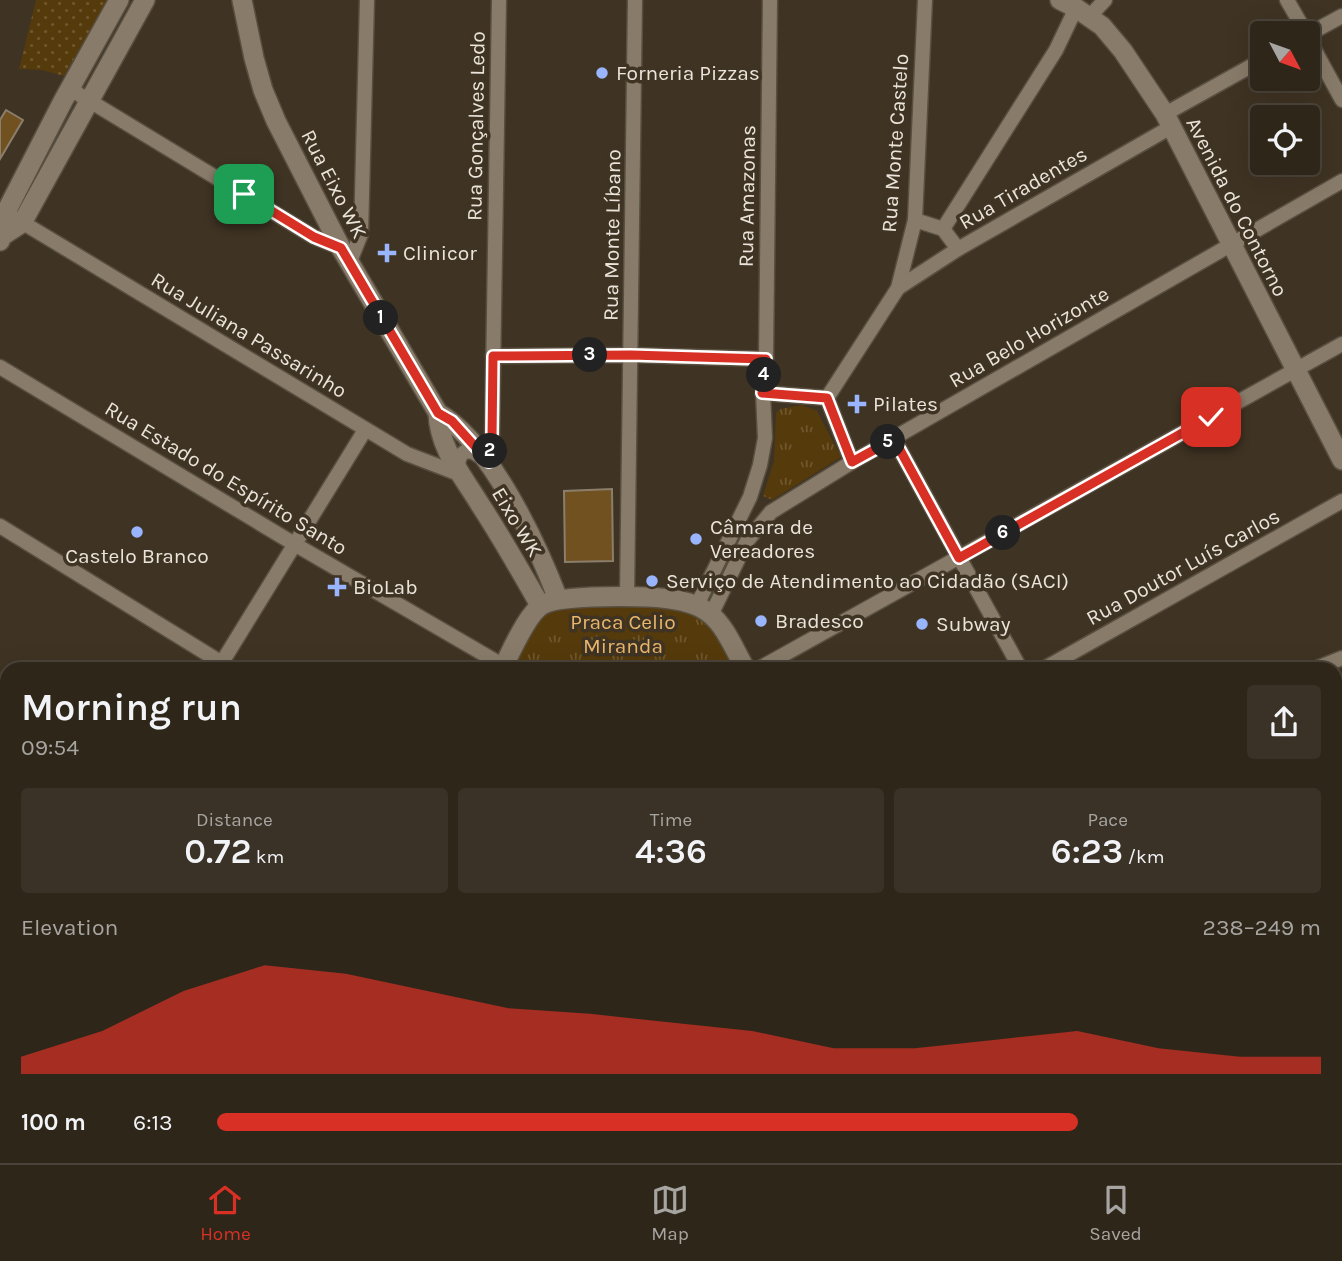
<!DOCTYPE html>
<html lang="en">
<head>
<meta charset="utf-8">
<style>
  body { margin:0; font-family:Karla,sans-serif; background:#3b3227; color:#f1f3f6; height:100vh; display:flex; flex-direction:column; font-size:26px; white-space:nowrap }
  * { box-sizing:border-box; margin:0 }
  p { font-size:23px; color:#a7a5a2 }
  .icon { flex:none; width:38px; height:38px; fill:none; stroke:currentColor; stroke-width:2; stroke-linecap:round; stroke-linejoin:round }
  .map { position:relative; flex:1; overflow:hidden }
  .drawer { position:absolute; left:0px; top:662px; width:1342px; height:502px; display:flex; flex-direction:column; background:#2f261a; border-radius:21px 21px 0 0; box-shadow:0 7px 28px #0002,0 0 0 2px #4a4339 }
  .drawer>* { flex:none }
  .needle { width:46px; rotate:131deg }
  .tools { position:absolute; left:1250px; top:21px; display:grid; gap:14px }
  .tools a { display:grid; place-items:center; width:70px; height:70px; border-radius:7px; background:#2f261a; box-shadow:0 7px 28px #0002,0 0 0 2px #4a4339; font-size:35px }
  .pin { position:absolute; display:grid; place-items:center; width:60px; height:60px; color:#fff; margin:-30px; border-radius:14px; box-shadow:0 4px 10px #0006 }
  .km { position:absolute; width:35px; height:35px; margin:-18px; border-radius:50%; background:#222; color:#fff; font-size:19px; line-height:35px; text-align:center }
  .round { display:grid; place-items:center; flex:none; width:74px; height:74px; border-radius:7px; background:#3b3227 }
  .headline { display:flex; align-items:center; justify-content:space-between; height:119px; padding:0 21px }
  h1 { font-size:38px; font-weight:600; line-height:52px }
  .stats { display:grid; grid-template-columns:repeat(3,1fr); gap:10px; height:119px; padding:7px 21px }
  .stats div { display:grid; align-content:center; border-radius:7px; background:#3b3227; text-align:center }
  .stats b { font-size:35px; font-weight:600 }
  .stats small { font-size:19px; font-weight:400 }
  .stats p { font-size:19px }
  .chart { height:196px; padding:14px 21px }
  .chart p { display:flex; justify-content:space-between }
  .chart svg { width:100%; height:126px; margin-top:7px; fill:#d93025; opacity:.7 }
  ul { padding:0 21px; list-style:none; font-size:23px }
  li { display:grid; grid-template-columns:112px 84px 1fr; align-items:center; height:52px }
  li i { height:18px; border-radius:9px; background:#d93025 }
  .menu { display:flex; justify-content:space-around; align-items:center; height:98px; border-top:2px solid #4a4339; background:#2f261a; font-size:19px; color:#a7a5a2 }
  .menu a { display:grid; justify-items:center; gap:4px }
  .menu .on { color:#d93025 }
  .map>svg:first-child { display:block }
  .grass { fill:url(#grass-dots) }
  .park { fill:url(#park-tufts) }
  .building { fill:#71511f; stroke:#8b7e6c; stroke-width:2 }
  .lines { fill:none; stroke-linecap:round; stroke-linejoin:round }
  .street-casing { stroke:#584f41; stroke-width:17 }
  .secondary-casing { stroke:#584f41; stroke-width:22 }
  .primary-casing { stroke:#584f41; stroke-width:24 }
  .street { stroke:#887b69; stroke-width:14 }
  .secondary { stroke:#887b69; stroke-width:19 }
  .primary { stroke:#a18257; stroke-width:21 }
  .route-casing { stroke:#fff; stroke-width:14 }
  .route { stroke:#d93025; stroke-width:9 }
  .poi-dot { fill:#99b5fd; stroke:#3f3323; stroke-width:2.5 }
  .labels { text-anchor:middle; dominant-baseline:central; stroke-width:7; stroke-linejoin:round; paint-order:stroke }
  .poi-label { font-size:21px; fill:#ebe4da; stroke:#3f3323; text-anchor:start }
  .street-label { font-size:21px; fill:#ebe4da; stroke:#3f3323 }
  .park-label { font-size:21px; fill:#e8b66d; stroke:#3f3323 }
</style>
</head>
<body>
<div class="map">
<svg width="1342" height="1163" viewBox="0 0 1342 1163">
  <defs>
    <pattern id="grass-dots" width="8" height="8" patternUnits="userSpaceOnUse" patternTransform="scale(1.75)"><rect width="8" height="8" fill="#553a0b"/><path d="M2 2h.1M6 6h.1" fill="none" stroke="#6e562e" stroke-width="1.8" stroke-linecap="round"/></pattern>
    <pattern id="park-tufts" width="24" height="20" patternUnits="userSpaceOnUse" patternTransform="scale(1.75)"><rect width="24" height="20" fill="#553a0b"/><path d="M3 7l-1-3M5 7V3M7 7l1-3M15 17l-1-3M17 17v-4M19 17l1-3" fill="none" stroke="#6e562e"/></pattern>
  </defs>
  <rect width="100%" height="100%" fill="#3f3323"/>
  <!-- grass -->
  <path class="grass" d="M36,0H107L64,76L42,70L19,69Z"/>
  <!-- park -->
  <g class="park">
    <path d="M802,405L817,411L841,457L772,500L763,496L774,461L776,413L780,409Z"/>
    <path d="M547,602L696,607L740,668H506Z"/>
  </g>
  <!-- building -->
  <g class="building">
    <path d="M6,110L23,120L0,159V120Z"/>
    <path d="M612,489L613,561L565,562L564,491Z"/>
  </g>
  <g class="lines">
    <!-- street casing -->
    <g class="street-casing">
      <g id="street">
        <path d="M1287,0L1306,33"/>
        <path d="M1089,17L1105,0"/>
        <path d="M1307,35L1342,16"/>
        <path d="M1307,36L1342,100"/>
        <path d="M70,89L314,237L341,248"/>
        <path d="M1165,114L1262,60"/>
        <path d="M15,218L407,454L459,474C458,464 457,456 466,451L473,452L489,462L492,438L499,0"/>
        <path d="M915,220L943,229L958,249"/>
        <path d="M943,229L1056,50L1076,8"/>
        <path d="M349,264L361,234L367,0"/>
        <path d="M898,288L958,249L1171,127"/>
        <path d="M493,356L631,355L766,359"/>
        <path d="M0,367L296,545L504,666"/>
        <path d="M763,393L827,398L852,462"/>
        <path d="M827,398L898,288L915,220L925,0"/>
        <path d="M894,439L1020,668"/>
        <path d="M0,526L230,668"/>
        <path d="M627,597L635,0"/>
        <path d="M697,605L750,497L760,465L765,438L763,393L766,359L770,0"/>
        <path d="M711,615L747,541L771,512L852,462L1342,181"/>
        <path d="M221,664L365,430"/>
        <path d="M760,668L1342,344"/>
        <path d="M1045,668L1342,501"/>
        <path d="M1317,668L1342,658"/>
        <path d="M0,684L7,689"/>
        <path d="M0,732H7"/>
        <path d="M1335,749L1342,748"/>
        <path d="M0,775L7,770"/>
        <path d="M1335,842L1342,846"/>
        <path d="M0,931L7,927"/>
        <path d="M1335,1004L1342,1008"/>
        <path d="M0,1093L7,1089"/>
        <path d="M1039,1157L1050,1163"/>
        <path d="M1313,1157L1325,1163"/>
        <path d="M140,1163L151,1157"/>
        <path d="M364,1163L369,1157"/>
        <path d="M475,1163V1157"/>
        <path d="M617,1163L618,1157"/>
        <path d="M755,1163V1157"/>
      </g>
    </g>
    <!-- secondary casing -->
    <g class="secondary-casing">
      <g id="secondary">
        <path d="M242,0L254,58L263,90L276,121L341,248L438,413C439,449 463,476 481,506C502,538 521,572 540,605"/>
        <path d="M1060,0L1076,8L1102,26L1123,51L1165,114L1342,460"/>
        <path d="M2,236L22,223L145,0"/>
        <path d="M0,241L6,212L63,101L119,0"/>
        <path d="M438,413C490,442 537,544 558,599"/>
        <path d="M503,668C510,653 528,613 542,605C560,594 647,596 670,599C684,601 700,605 710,614C726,627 735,651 745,668"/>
        <path d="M851,1157L854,1163"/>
      </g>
    </g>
    <!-- primary casing -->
    <g class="primary-casing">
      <g id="primary">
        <path d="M1335,1067L1342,1056"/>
        <path d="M1335,1103L1342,1092"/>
        <path d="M1280,1163L1284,1157"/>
        <path d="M1302,1163L1306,1157"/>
      </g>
    </g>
    <!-- street -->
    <use href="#street" class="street"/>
    <!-- secondary -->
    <use href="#secondary" class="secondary"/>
    <!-- primary -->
    <use href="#primary" class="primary"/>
  </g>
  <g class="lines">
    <!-- route casing -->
    <g class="route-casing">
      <path id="route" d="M244,194L314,237L341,248L438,413L452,421L489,462L492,438L493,356L631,355L766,359L762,393L827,398L852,462L894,439L959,558L1211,417"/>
    </g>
    <!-- route -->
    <use href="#route" class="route"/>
  </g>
  <!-- markers -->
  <g class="poi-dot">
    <circle cx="602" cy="73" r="7"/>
    <path d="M383.5 242.5h7v7h7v7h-7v7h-7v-7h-7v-7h7z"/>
    <path d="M853.5 393.5h7v7h7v7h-7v7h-7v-7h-7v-7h7z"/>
    <circle cx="137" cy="532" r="7"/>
    <circle cx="696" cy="539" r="7"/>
    <circle cx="652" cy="581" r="7"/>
    <path d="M333.5 576.5h7v7h7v7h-7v7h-7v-7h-7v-7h7z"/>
    <circle cx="761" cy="621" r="7"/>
    <circle cx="922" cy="624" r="7"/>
  </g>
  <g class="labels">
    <!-- poi labels -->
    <g class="poi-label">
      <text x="616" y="73">Forneria Pizzas</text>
      <text x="403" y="253">Clinicor</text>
      <text x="873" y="404">Pilates</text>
      <text x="710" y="527">Câmara de<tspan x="710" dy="24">Vereadores</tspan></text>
      <text x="137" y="556" text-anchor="middle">Castelo Branco</text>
      <text x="666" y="581">Serviço de Atendimento ao Cidadão (SACI)</text>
      <text x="353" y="587">BioLab</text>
      <text x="775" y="621">Bradesco</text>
      <text x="936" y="624">Subway</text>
    </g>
    <!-- street labels -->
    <g class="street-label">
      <text transform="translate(476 126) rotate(-89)">Rua Gonçalves Ledo</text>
      <text transform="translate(895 143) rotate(-86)">Rua Monte Castelo</text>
      <text transform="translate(334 184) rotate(63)">Rua Eixo WK</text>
      <text transform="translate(1023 188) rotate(-30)">Rua Tiradentes</text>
      <text transform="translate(747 196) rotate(-89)">Rua Amazonas</text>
      <text transform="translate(1237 207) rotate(63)">Avenida do Contorno</text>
      <text transform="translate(612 235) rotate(-89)">Rua Monte Líbano</text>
      <text transform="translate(249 335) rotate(31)">Rua Juliana Passarinho</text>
      <text transform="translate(1029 337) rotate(-30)">Rua Belo Horizonte</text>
      <text transform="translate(226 478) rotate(31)">Rua Estado do Espírito Santo</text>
      <text transform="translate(517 522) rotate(59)">Eixo WK</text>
      <text transform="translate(1183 567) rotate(-29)">Rua Doutor Luís Carlos</text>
    </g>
    <!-- park labels -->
    <g class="park-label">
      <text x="623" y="622">Praca Celio<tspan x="623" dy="24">Miranda</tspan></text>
    </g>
  </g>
</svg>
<div class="tools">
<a><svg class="needle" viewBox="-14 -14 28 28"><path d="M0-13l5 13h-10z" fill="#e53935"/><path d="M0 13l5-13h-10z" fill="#a7a5a2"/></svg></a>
<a><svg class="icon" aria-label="locate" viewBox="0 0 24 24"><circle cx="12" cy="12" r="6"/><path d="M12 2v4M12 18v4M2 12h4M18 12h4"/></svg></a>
</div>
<div class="pin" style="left:244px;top:194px;background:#1e9e55"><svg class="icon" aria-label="arrive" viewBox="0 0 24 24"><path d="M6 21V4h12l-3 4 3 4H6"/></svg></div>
<div class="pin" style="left:1211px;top:417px;background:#d93025"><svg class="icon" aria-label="check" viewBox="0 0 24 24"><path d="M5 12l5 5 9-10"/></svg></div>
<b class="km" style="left:381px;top:318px">1</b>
<b class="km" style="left:490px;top:451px">2</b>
<b class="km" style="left:590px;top:355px">3</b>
<b class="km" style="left:764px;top:375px">4</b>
<b class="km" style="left:888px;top:442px">5</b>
<b class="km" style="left:1003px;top:533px">6</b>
<section class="drawer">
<div class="headline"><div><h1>Morning run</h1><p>09:54</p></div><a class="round"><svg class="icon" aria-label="share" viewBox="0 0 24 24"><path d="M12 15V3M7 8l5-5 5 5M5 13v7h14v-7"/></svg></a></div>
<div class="stats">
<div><p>Distance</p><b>0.72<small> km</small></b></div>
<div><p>Time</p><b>4:36</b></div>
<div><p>Pace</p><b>6:23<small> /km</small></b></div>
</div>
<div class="chart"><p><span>Elevation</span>238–249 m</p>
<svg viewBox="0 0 160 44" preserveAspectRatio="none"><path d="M0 44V38L10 29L20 15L30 6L40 9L50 15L60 21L70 23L80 26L90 29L100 35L110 35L120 32L130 29L140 35L150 38L160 38V44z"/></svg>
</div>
<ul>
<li><b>100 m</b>6:13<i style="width:78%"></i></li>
</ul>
</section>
</div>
<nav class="menu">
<a class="on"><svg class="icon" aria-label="home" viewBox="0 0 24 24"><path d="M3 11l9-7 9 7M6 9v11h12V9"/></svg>Home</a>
<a><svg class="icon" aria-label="map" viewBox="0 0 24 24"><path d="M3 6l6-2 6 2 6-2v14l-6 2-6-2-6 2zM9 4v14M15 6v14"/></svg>Map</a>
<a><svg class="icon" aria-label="saved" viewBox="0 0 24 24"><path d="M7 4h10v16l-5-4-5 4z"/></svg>Saved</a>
</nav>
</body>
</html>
